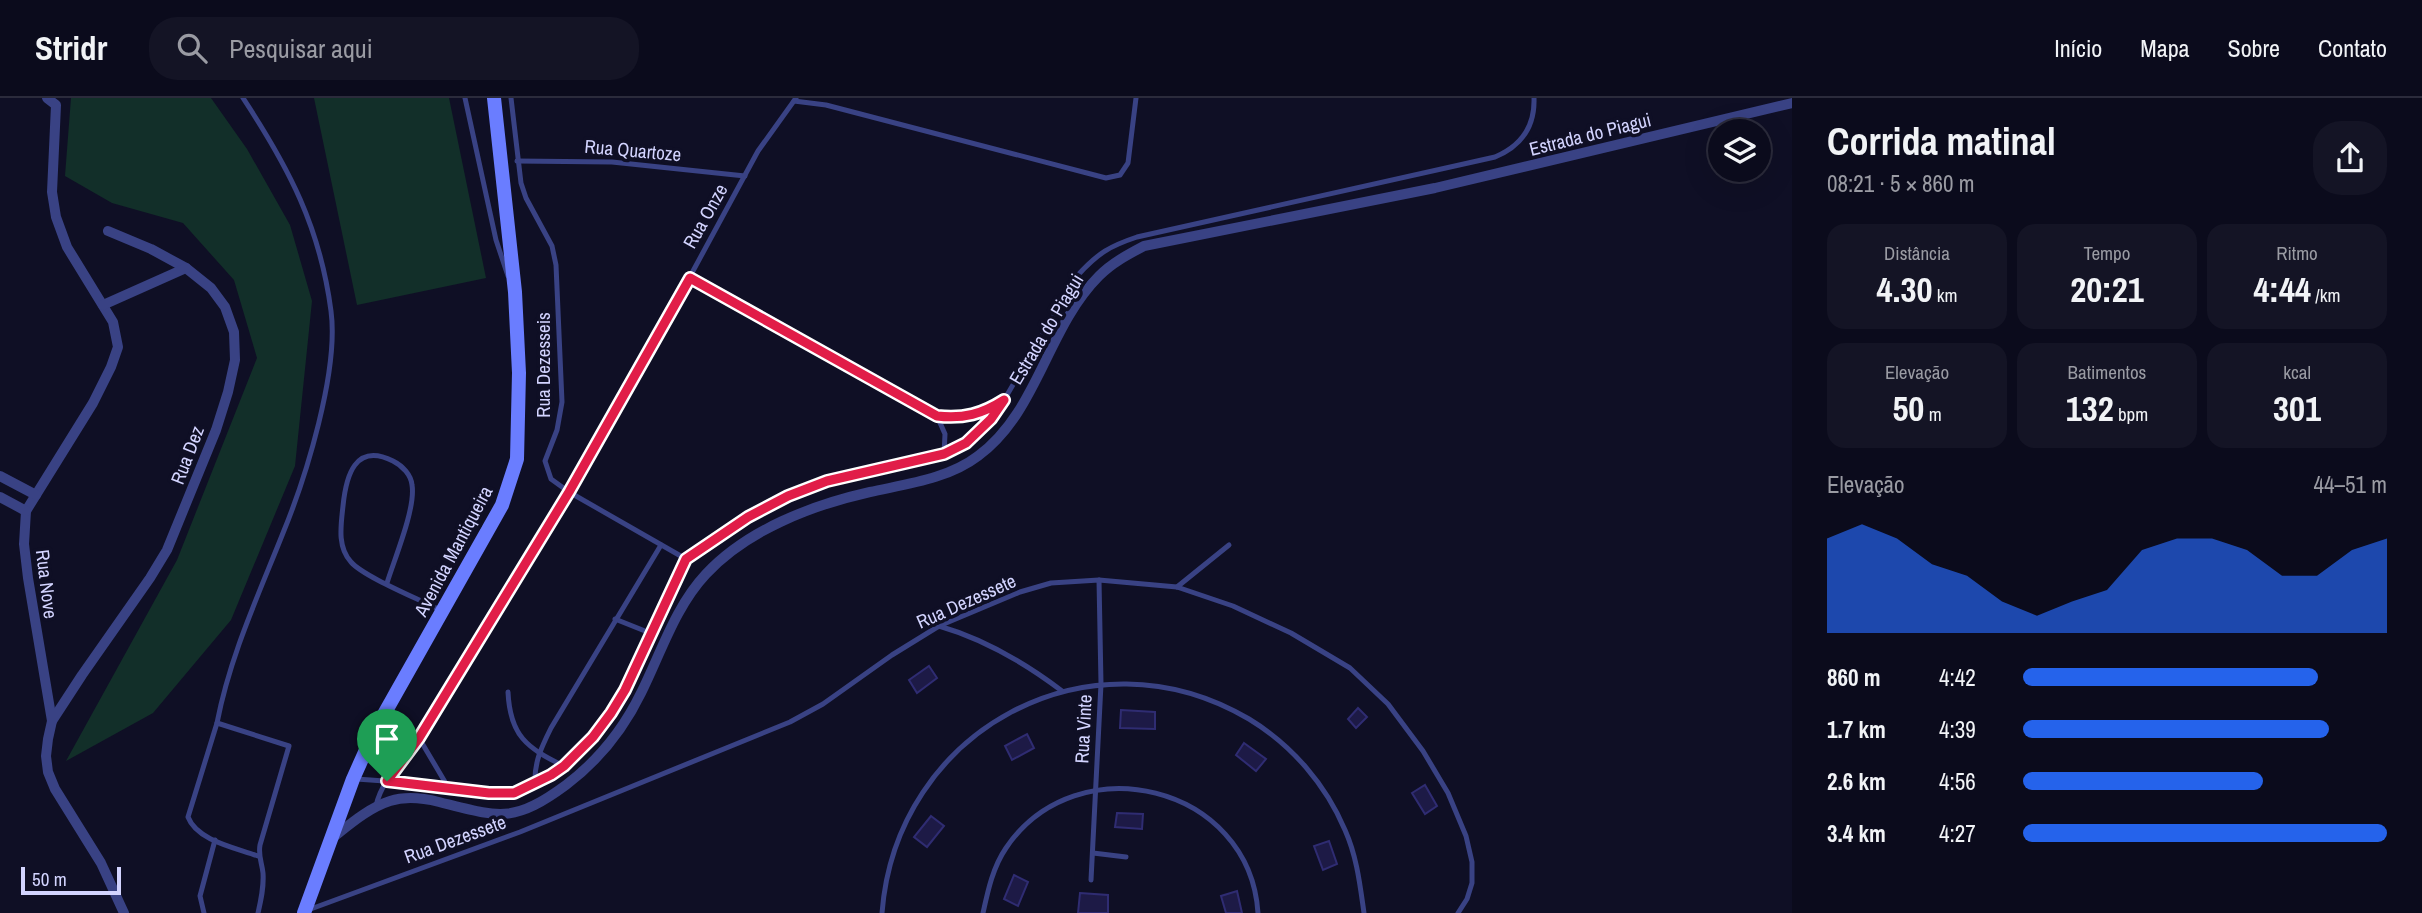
<!DOCTYPE html>
<html lang="pt">
<head>
<meta charset="utf-8">
<style>
  body { margin:0; font-family:"Archivo Narrow",sans-serif; background:#141425; color:#f1f3f6; height:100vh; display:flex; flex-direction:column; font-size:26px; white-space:nowrap }
  * { box-sizing:border-box; margin:0 }
  p { font-size:23px; color:#9a9ba3 }
  .icon { flex:none; width:38px; height:38px; fill:none; stroke:currentColor; stroke-width:2; stroke-linecap:round; stroke-linejoin:round }
  .map { position:relative; flex:1; overflow:hidden }
  .side { display:flex; flex-direction:column; background:#0b0b1c; width:630px }
  .side>* { flex:none }
  .buttons { position:absolute; left:1708px; top:21px; display:grid; gap:14px }
  .buttons a { display:grid; place-items:center; width:63px; height:63px; border-radius:50%; background:#0b0b1c; box-shadow:0 7px 28px #0002,0 0 0 2px #2b2b3b; font-size:35px }
  .scale { position:absolute; left:21px; bottom:18px; width:100px; box-sizing:border-box; padding-left:7px; border:4px solid #d3d4ff; border-top:0; font-size:19px; line-height:24px; white-space:nowrap; color:#d3d4ff; -webkit-text-stroke:5px #0f0f25; paint-order:stroke }
  .pin { position:absolute; display:grid; place-items:center; width:60px; height:60px; color:#fff; margin:-72px -30px; border-radius:50% 50% 50% 0; rotate:-45deg; box-shadow:0 0 7px #0007 }
  .pin .icon { rotate:45deg }
  .round { display:grid; place-items:center; flex:none; width:74px; height:74px; border-radius:28px; background:#141425 }
  .summary { display:flex; align-items:center; justify-content:space-between; height:119px; padding:0 35px }
  h1 { font-size:38px; font-weight:700; line-height:52px }
  .stats { display:grid; grid-template-columns:repeat(3,1fr); gap:10px; height:119px; padding:7px 35px }
  .stats div { display:grid; align-content:center; border-radius:18px; background:#141425; text-align:center }
  .stats b { font-size:35px; font-weight:700 }
  .stats small { font-size:19px; font-weight:400 }
  .stats p { font-size:19px }
  .chart { height:196px; padding:14px 35px }
  .chart p { display:flex; justify-content:space-between }
  .chart svg { width:100%; height:126px; margin-top:7px; fill:#2563eb; opacity:.7 }
  ul { padding:0 35px; list-style:none; font-size:23px }
  li { display:grid; grid-template-columns:112px 84px 1fr; align-items:center; height:52px }
  li i { height:18px; border-radius:9px; background:#2563eb }
  header { display:flex; align-items:center; gap:42px; box-sizing:border-box; height:98px; padding:0 35px; background:#0b0b1c; border-bottom:2px solid #2b2b3b }
  header strong { font-size:33px }
  nav { display:flex; gap:38px; margin-inline-start:auto; font-size:24px }
  .search { width:490px; height:63px; background:#141425; display:flex; align-items:center; gap:18px; box-sizing:border-box; padding:0 24px; border-radius:28px; color:#9a9ba3; font-size:26px }
  main { display:flex; flex:1; min-height:0 }
  .map>svg:first-child { display:block }
  .green { fill:#122f29 }
  .building { fill:#1d1a46; stroke:#2f2c72; stroke-width:2 }
  .lines { fill:none; stroke-linecap:round; stroke-linejoin:round }
  .lane { stroke:#394284; stroke-width:5 }
  .street { stroke:#394284; stroke-width:10 }
  .secondary { stroke:#6a7dff; stroke-width:14 }
  .route-casing { stroke:#fff; stroke-width:14 }
  .route { stroke:#e11d48; stroke-width:9 }
  .labels { text-anchor:middle; dominant-baseline:central; stroke-width:7; stroke-linejoin:round; paint-order:stroke }
  .street-label { font-size:19px; fill:#d3d4ff; stroke:#0f0f25 }
</style>
</head>
<body>
<header>
<strong>Stridr</strong>
<div class="search"><svg class="icon" aria-label="search" viewBox="0 0 24 24"><circle cx="10" cy="10" r="6"/><path d="M15 15l6 6"/></svg>Pesquisar aqui</div>
<nav><a>Início</a><a>Mapa</a><a>Sobre</a><a>Contato</a></nav>
</header>
<main>
<div class="map">
<svg width="1792" height="815" viewBox="0 0 1792 815">
  <rect width="100%" height="100%" fill="#0f0f25"/>
  <!-- green -->
  <g class="green">
    <path d="M71,0H211L247,51L290,127L312,203L295,368L231,522L153,615L66,663L177,462L257,260L234,182L183,125L112,105L65,78Z"/>
    <path d="M314,0H449L486,180L357,207Z"/>
  </g>
  <!-- building -->
  <g class="building">
    <path d="M929,568L937,580L917,595L909,582Z"/>
    <path d="M1358,610L1367,619L1356,630L1348,621Z"/>
    <path d="M1121,612L1155,614V631L1120,630Z"/>
    <path d="M1027,636L1034,650L1012,662L1005,648Z"/>
    <path d="M1244,645L1266,661L1256,673L1236,657Z"/>
    <path d="M1425,687L1437,708L1425,716L1412,695Z"/>
    <path d="M1117,715L1143,716L1142,731L1115,729Z"/>
    <path d="M931,718L944,728L927,749L914,739Z"/>
    <path d="M1329,743L1337,766L1323,772L1314,748Z"/>
    <path d="M1014,777L1028,784L1018,808L1004,801Z"/>
    <path d="M1237,793L1242,815H1226L1221,798Z"/>
    <path d="M1080,795L1108,797V815H1078Z"/>
  </g>
  <g class="lines">
    <!-- lane -->
    <g class="lane">
      <path d="M465,0L496,142L508,178"/>
      <path d="M511,0L521,85L526,100L552,148L556,167L562,304L557,332L545,363L551,381L569,394L686,461"/>
      <path d="M794,3L826,7L1106,80L1120,77L1128,65L1136,0"/>
      <path d="M517,63L612,64L745,78"/>
      <path d="M690,180L937,318C962,321 980,317 1002,304"/>
      <path d="M937,318L945,336L944,356"/>
      <path d="M387,485C394,462 416,410 412,387C411,377 403,368 393,363C355,344 346,378 343,408C341,427 337,449 351,464C364,479 419,501 440,512"/>
      <path d="M1177,489L1229,447"/>
      <path d="M615,521L650,535"/>
      <path d="M939,528C984,541 1025,565 1062,593"/>
      <path d="M508,594C510,638 527,650 564,668"/>
      <path d="M217,625C230,558 258,498 283,435C306,379 339,273 331,213C320,129 289,70 243,0"/>
      <path d="M356,681C386,683 416,685 446,688C477,692 505,701 534,686C607,652 632,572 665,506C671,492 678,469 689,459C729,427 779,397 828,383C855,375 883,370 911,364C930,359 949,356 966,345C982,335 994,318 1004,302L1078,177C1098,155 1110,148 1137,139L1495,59C1521,48 1535,29 1534,0"/>
      <path d="M535,686C534,665 541,650 551,630L661,447"/>
      <path d="M448,689L419,640L569,394L641,269L758,53L796,0"/>
      <path d="M376,708C381,683 404,661 419,640"/>
      <path d="M1093,755L1126,759"/>
      <path d="M1091,782L1101,586L1099,482"/>
      <path d="M308,812L520,734L790,624L823,606L892,557L939,528L1020,494L1051,485L1099,482L1177,489L1233,508L1291,535L1350,570L1388,606L1423,653L1448,695L1466,738L1472,764V785L1467,801L1458,815"/>
      <path d="M204,815L200,798L215,742"/>
      <path d="M258,815C261,802 264,789 263,775C262,765 258,758 260,747L289,648L217,625L188,719C197,743 237,750 258,758"/>
      <path d="M882,815C896,632 1090,527 1249,621C1292,647 1326,687 1345,732C1357,759 1360,787 1364,815"/>
      <path d="M983,815C988,792 993,769 1006,750C1077,645 1250,687 1258,815"/>
    </g>
    <!-- street -->
    <g class="street">
      <path d="M47,0L56,7L52,94L56,119L67,149L113,224L118,249L111,269L93,305L26,413L24,446L28,480L52,623"/>
      <path d="M108,133L151,151L186,170L211,190L225,209L234,234L235,262L228,294L216,332L167,452L150,480L82,577L52,623L48,641L46,658L48,674L55,691L101,765L124,815"/>
      <path d="M103,207L186,170"/>
      <path d="M0,378L36,397"/>
      <path d="M0,399L26,413"/>
      <path d="M331,741C349,727 368,710 390,703C406,698 423,700 439,704C499,719 513,726 566,687C599,662 623,632 641,595C661,555 675,509 706,476C747,432 812,407 870,394C906,386 948,381 978,358C1038,314 1047,230 1099,178C1112,165 1127,157 1144,148L1435,90L1792,5"/>
    </g>
    <!-- secondary -->
    <path class="secondary" d="M304,815L353,681L374,634L502,407L517,361L519,275L515,194L494,0"/>
  </g>
  <g class="lines">
    <!-- route casing -->
    <g class="route-casing">
      <path id="route" d="M690,180L937,318C964,321 982,316 1004,302L991,321L966,345L944,356L827,383L788,398L748,419L686,461L625,592L611,615L593,639L564,668L551,677L514,695H489L387,683L419,640L569,394Z"/>
    </g>
    <!-- route -->
    <use href="#route" class="route"/>
  </g>
  <g class="labels">
    <!-- street labels -->
    <g class="street-label">
      <text transform="translate(1590 36) rotate(-14)">Estrada do Piagui</text>
      <text transform="translate(633 52) rotate(5)">Rua Quartoze</text>
      <text transform="translate(705 118) rotate(-61)">Rua Onze</text>
      <text transform="translate(1046 231) rotate(-59)">Estrada do Piagui</text>
      <text transform="translate(543 267) rotate(-90)">Rua Dezesseis</text>
      <text transform="translate(187 357) rotate(-69)">Rua Dez</text>
      <text transform="translate(453 453) rotate(-62)">Avenida Mantiqueira</text>
      <text transform="translate(47 486) rotate(83)">Rua Nove</text>
      <text transform="translate(966 503) rotate(-24)">Rua Dezessete</text>
      <text transform="translate(1083 631) rotate(-87)">Rua Vinte</text>
      <text transform="translate(455 741) rotate(-20)">Rua Dezessete</text>
    </g>
  </g>
</svg>
<div class="buttons">
<a><svg class="icon" aria-label="layers" viewBox="0 0 24 24"><path d="M12 4l9 5-9 5-9-5zM3 14l9 5 9-5"/></svg></a>
</div>
<div class="scale">50 m</div>
<div class="pin" style="left:387px;top:683px;background:#1e9e55"><svg class="icon" aria-label="arrive" viewBox="0 0 24 24"><path d="M6 21V4h12l-3 4 3 4H6"/></svg></div>
</div>
<section class="side">
<div class="summary"><div><h1>Corrida matinal</h1><p>08:21 · 5 × 860 m</p></div><a class="round"><svg class="icon" aria-label="share" viewBox="0 0 24 24"><path d="M12 15V3M7 8l5-5 5 5M5 13v7h14v-7"/></svg></a></div>
<div class="stats">
<div><p>Distância</p><b>4.30<small> km</small></b></div>
<div><p>Tempo</p><b>20:21</b></div>
<div><p>Ritmo</p><b>4:44<small> /km</small></b></div>
</div>
<div class="stats">
<div><p>Elevação</p><b>50<small> m</small></b></div>
<div><p>Batimentos</p><b>132<small> bpm</small></b></div>
<div><p>kcal</p><b>301</b></div>
</div>
<div class="chart"><p><span>Elevação</span>44–51 m</p>
<svg viewBox="0 0 160 44" preserveAspectRatio="none"><path d="M0 44V11L10 6L20 11L30 20L40 24L50 33L60 38L70 33L80 29L90 15L100 11L110 11L120 15L130 24L140 24L150 15L160 11V44z"/></svg>
</div>
<ul>
<li><b>860 m</b>4:42<i style="width:81%"></i></li>
<li><b>1.7 km</b>4:39<i style="width:84%"></i></li>
<li><b>2.6 km</b>4:56<i style="width:66%"></i></li>
<li><b>3.4 km</b>4:27<i style="width:100%"></i></li>
</ul>
</section>
</main>
</body>
</html>
